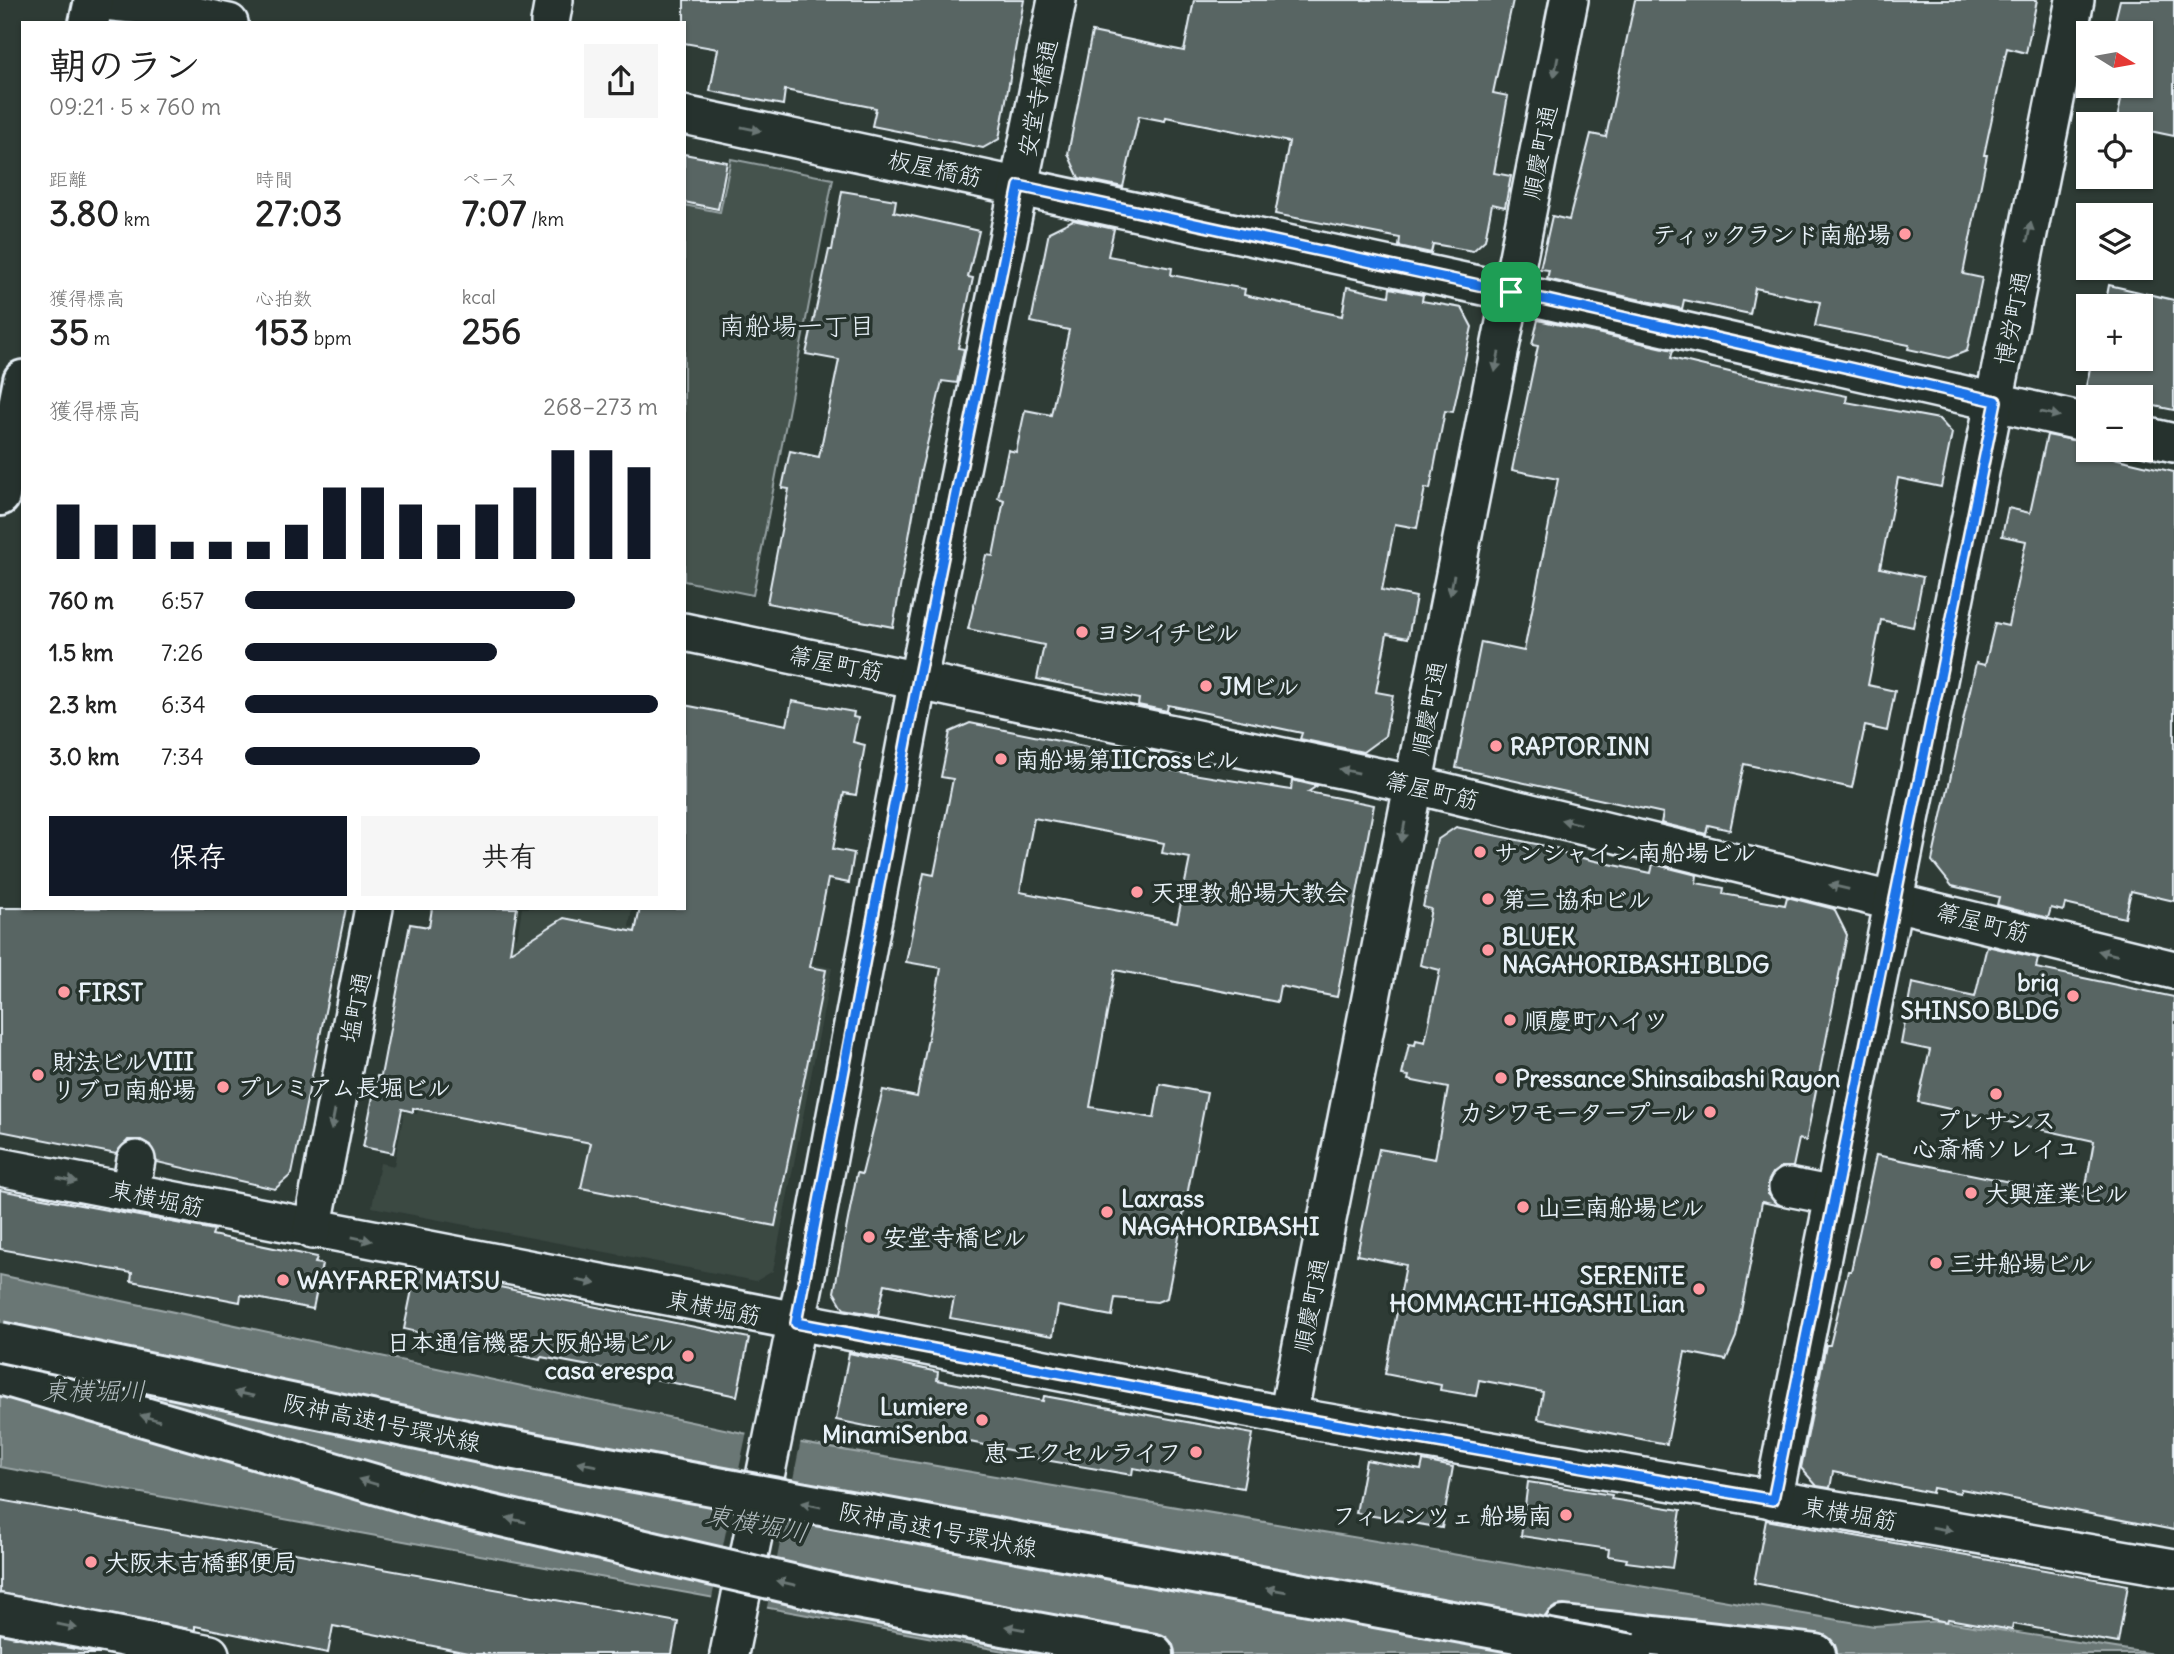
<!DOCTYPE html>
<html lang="ja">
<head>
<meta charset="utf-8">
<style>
  body { margin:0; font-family:Delius,"Klee One",sans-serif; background:#f6f6f6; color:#222; height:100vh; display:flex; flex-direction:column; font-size:26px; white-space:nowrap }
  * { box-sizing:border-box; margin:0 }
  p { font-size:23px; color:#767676 }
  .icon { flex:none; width:38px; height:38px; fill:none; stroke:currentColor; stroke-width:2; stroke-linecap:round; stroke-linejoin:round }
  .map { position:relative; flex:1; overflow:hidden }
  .sheet { position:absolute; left:21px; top:21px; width:665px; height:889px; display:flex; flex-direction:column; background:#fff; border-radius:0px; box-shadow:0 2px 5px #0004 }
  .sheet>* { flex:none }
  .needle { width:46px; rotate:101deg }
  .tools { position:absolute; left:2076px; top:21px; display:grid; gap:14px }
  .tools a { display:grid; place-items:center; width:77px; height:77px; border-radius:0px; background:#fff; box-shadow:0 2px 5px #0004; font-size:35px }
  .pin { position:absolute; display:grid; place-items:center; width:60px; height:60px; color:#fff; margin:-30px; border-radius:14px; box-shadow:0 4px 10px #0006 }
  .round { display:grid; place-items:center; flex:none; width:74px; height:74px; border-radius:0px; background:#f6f6f6 }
  .head { display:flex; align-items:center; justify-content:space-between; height:119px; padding:0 28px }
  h1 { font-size:38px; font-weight:700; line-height:52px }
  .metrics { display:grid; grid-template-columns:repeat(3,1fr); gap:10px; height:119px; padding:7px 28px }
  .metrics div { display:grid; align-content:center }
  .metrics b { font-size:35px; font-weight:700 }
  .metrics small { font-size:19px; font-weight:400 }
  .metrics p { font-size:19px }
  .chart { height:196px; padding:14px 28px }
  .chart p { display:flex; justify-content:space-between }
  .chart svg { width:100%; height:126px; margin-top:7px; stroke:#111827; stroke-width:6 }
  .cta { display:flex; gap:14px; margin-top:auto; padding:14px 28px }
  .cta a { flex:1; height:80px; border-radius:0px; background:#111827; color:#fff; font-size:28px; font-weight:700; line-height:80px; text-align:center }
  .cta a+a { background:#f6f6f6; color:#222 }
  ul { padding:0 28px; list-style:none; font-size:23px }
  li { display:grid; grid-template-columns:112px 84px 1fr; align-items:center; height:52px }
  li i { height:18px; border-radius:9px; background:#111827 }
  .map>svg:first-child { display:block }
  .built { fill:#3b4843 }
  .green { fill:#45524e; stroke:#96a2a3; stroke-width:2 }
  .water { fill:#6b7775; stroke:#9da8a9; stroke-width:2 }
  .pier { fill:#2e3b35 }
  .building { fill:#596563; stroke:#e8f1f8; stroke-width:2; fill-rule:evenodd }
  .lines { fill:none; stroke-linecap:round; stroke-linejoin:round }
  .minor-casing { stroke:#e8f1f8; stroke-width:42 }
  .highway-casing { stroke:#e8f1f8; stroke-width:44 }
  .minor { stroke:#26332d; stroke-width:37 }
  .highway { stroke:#26332d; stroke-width:38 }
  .highway-bridge-casing { stroke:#e8f1f8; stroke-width:44; stroke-linecap:butt }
  .highway-bridge { stroke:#26332d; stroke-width:38 }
  .oneway { fill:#6a7674 }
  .route-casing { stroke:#fff; stroke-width:14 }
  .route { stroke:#1a73e8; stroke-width:9 }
  .poi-dot { fill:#ff9aa2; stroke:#26332d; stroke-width:2.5 }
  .labels { text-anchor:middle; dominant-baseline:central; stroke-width:7; stroke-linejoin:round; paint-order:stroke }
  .street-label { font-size:24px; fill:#e8f1f8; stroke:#26332d }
  .poi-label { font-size:24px; font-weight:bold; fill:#e8f1f8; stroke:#26332d; text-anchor:start }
  .neighbourhood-label { font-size:26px; fill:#e8f1f8; stroke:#26332d }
  .water-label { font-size:26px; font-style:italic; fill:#b0babd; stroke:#26332d }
</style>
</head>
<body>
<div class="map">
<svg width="2174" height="1654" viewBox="0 0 2174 1654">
  <rect width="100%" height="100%" fill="#2e3b35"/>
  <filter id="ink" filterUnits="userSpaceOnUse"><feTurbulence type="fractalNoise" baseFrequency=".0143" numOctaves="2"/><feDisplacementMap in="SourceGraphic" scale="14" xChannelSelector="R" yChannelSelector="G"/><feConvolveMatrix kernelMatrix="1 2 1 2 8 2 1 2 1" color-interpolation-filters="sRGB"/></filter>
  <g filter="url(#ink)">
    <!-- built -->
    <path class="built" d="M522,908H632L629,927L832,968L773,1271L756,1281L372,1207L380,1163L394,1166L404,1112L417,1114L422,1084L505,936L517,938Z"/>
    <!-- green -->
    <path class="green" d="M731,159L833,179L753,595L684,581V205L720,212Z"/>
    <!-- water -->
    <path class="water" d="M0,1275L743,1433L1874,1626L1941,1621L2154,1654H1020L0,1467Z"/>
    <!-- pier -->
    <path class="pier" d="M747,1431L801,1440L766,1612L711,1603Z"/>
    <!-- building -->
    <g class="building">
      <path d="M684,0H1024L999,139L983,148L872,126L876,108L785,90L783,105L710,91L718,49L684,43Z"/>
      <path d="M1194,0H1513L1493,93L1508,96L1494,173L1511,176L1505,207L1492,204L1485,240L1473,251L1433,244L1431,253L1399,246L1400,238L1275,214L1289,142L1166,117L1165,121L1139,116L1123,187L1079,178L1068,154L1092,32L1184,51Z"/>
      <path d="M1635,0H2037L2026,53L2007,48L1984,155H1987L1963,274L1982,278L1967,351L1949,358L1908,349L1909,345L1815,326L1820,302L1755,288L1750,314L1684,300L1682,309L1547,279L1549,270L1540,269L1552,216L1569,220L1591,134L1606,137Z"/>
      <path d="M2120,0H2174V136L2140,129V124H2116L2124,86H2140V33H2112Z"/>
      <path d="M684,154L727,162L718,209L684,202Z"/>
      <path d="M842,191L896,200L894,212L979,231L968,277L973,278L958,348L964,349L957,383L942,381L921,470L893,627L767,603L789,489L782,488L790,451L819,457L839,360L806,354L829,250H832Z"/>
      <path d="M1073,220L1114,229L1108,256L1172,268L1171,275L1245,289L1244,295L1342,316L1347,287L1389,296L1390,288L1423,295L1422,301L1462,308L1472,327L1453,412L1445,411L1430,489L1425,488L1417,528L1395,524L1382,590L1416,597L1408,638L1387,634L1376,692L1393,695L1385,736L1363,752L1300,739L1302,733L1168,705L1167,711L1138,705L1139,699L1037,679L1044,645L968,629L986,555L993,556L1004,500L998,498L1008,450L1016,452L1025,410L1051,415L1069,330L1031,322L1049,232Z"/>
      <path d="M2109,285L2174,300V410L2140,403V397H2115L2085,391L2092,359H2140V306H2105Z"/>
      <path d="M1538,320L1673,350L1671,358L1742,375L1847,396L1846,402L1939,419L1952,433L1941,487L1898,478L1880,568L1923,577L1913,627L1881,620L1868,685L1895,691L1887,731L1865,726L1852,788L1744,764L1730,830L1708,825L1706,834L1661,823L1663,813L1456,768L1481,642L1524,651L1558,479L1512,470L1538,346L1532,345Z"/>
      <path d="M2047,435L2088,443V450H2092V453L2174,472V901L2131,891L2125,918L2065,904L2063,911L2051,908L2048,918L1997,905L1999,897L1952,886L1932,861L1976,663L1985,665L1995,623L2008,626L2026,541L2002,536L2008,508L2030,513Z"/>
      <path d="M792,701L854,712L853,717L858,718L853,742L865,745L856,795L844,793L833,849L854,853L849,883L828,879L810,967L826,970L775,1226L581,1188L591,1143L413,1108V1112L402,1109L393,1153L363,1147L377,1076H381L410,924L429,927L432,908H517L510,952L564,918L635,932L640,908H684V705L787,725Z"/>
      <path d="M970,723L1128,755L1130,746L1159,753L1156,768L1291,790L1292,780L1317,786L1308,792L1374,805L1337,997L1280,986L1277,1002L1115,970L1090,1107L1154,1118L1160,1084L1207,1093L1167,1298L1157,1302L1115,1298L1112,1316L1058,1306L1053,1336L950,1318L954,1298L885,1284L878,1315L844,1309L834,1292L857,1173L862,1174L883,1090L917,1097L941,968L906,962L924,873L934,875L953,779L941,777L950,732ZM1034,818L1164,843L1162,853L1190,858L1177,922L1020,892Z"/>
      <path d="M1456,827L1560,849L1559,853L1651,873L1653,864L1697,875L1696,883L1724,888L1723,894L1785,905L1787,897L1834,909L1847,935L1806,1141L1799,1139L1793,1167H1781L1773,1173L1768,1182V1194L1780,1206L1762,1202L1736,1337L1726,1360L1685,1352L1667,1444L1538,1419L1543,1392L1479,1380L1476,1396L1440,1390L1441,1385L1385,1374L1406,1265L1357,1255L1379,1149L1435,1159L1448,1088L1408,1080L1409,1076L1402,1075L1409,1044L1415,1045L1416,1040L1425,1042L1440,970L1420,965L1431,909L1423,907L1437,840Z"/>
      <path d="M0,908H346L292,1174L275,1189L157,1162L150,1145L141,1140H128L116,1154L0,1131Z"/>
      <path d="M1987,946L2038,958L2036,968L2174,997V1530L1961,1489L1960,1493L1933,1488L1932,1493L1833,1472L1830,1488L1817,1486L1801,1468L1826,1345H1830L1848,1271H1851L1876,1155L2084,1197L2094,1141L1918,1102L1930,1050L1901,1044L1912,983L1975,997Z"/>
      <path d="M0,1190L214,1230L212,1235L317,1257L315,1263L322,1264L313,1309L241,1295L240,1302L131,1281L132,1273L0,1249Z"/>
      <path d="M416,1270L749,1338L737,1396L621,1372L541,1357L540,1360L404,1329Z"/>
      <path d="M849,1353L938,1372L937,1380L1043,1401L1044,1396L1253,1434L1243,1488L1133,1468L1132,1475L1033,1458V1455L926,1433L925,1438L836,1420Z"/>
      <path d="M1366,1460L1421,1470L1423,1461L1453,1467L1442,1528L1356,1513Z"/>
      <path d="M1528,1482L1612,1495L1611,1499L1681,1510L1672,1568L1626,1562L1627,1559L1608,1556L1609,1549L1521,1536Z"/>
      <path d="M0,1500L678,1622L672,1654H473L333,1626L328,1653L195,1626V1630L0,1593Z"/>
      <path d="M1766,1520L2128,1585L2118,1643L2013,1624L2012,1630L1948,1619L1947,1622L1754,1583Z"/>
      <path d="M0,1634L100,1654H0Z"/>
    </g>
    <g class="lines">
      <!-- minor casing -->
      <g class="minor-casing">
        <g id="minor">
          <path d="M93,0L143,5L229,23"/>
          <path d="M550,23L554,0"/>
          <path d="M684,115L1511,292L2088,423"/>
          <path d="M2140,435L2174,443"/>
          <path d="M684,632L1412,784L2174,970"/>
          <path d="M0,1167L1288,1416L2174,1568"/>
          <path d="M1788,1187L1834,1196"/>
          <path d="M130,1192L136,1160"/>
          <path d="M312,1230L374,908"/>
          <path d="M1288,1416L1569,0"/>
          <path d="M1773,1500L2075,0"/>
          <path d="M0,1613L210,1654"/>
          <path d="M729,1654L805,1280L918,679L1057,0"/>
        </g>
      </g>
      <!-- highway casing -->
      <g class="highway-casing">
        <g id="highway">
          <path d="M89,23L94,0"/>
          <path d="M0,496L23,380"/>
          <path d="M0,1375L433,1501"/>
          <path d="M852,1598L1154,1654"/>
          <path d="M1564,1626L1816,1654"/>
        </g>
      </g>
      <!-- minor -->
      <use href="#minor" class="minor"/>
      <!-- highway -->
      <use href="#highway" class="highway"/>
      <!-- highway-bridge casing -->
      <g class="highway-bridge-casing">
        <g id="highway-bridge">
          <path d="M0,1342L504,1448L1632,1654"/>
          <path d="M433,1501L852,1598"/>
        </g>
      </g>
      <!-- highway-bridge -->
      <use href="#highway-bridge" class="highway-bridge"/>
    </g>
    <!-- one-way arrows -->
    <defs><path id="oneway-solid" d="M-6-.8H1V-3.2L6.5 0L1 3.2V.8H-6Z" transform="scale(1.75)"/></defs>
    <g class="oneway">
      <use href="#oneway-solid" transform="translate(1556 67) rotate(101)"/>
      <use href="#oneway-solid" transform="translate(751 129) rotate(12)"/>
      <use href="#oneway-solid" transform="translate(2029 232) rotate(-79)"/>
      <use href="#oneway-solid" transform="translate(1497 362) rotate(101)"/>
      <use href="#oneway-solid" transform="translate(2050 414) rotate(13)"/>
      <use href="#oneway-solid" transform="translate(1452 585) rotate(101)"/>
      <use href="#oneway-solid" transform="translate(1349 771) rotate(-168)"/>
      <use href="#oneway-solid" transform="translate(1571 822) rotate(-167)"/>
      <use href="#oneway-solid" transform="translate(1403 832) rotate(101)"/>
      <use href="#oneway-solid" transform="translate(1839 887) rotate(-167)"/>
      <use href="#oneway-solid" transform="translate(2108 953) rotate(-166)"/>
      <use href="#oneway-solid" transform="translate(333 1120) rotate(101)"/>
      <use href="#oneway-solid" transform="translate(67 1180) rotate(11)"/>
      <use href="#oneway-solid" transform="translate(362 1239) rotate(11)"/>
      <use href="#oneway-solid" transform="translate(586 1282) rotate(11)"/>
      <use href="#oneway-solid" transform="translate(244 1394) rotate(-168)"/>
      <use href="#oneway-solid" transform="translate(150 1418) rotate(-164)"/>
      <use href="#oneway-solid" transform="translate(587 1464) rotate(-169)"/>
      <use href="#oneway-solid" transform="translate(368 1482) rotate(-164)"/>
      <use href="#oneway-solid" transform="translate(811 1505) rotate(-169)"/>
      <use href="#oneway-solid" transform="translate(516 1520) rotate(-167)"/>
      <use href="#oneway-solid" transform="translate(1942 1529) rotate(10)"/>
      <use href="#oneway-solid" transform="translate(786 1583) rotate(-167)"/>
      <use href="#oneway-solid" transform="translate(1276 1590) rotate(-170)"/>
      <use href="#oneway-solid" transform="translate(67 1626) rotate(11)"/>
      <use href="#oneway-solid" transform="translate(1015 1628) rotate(-170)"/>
    </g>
  </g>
  <g class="lines" filter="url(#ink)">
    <!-- route casing -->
    <g class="route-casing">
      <path id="route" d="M1019,186L1511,292L1996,401L1773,1500L1288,1416L796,1323L918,679Z"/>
    </g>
    <!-- route -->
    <use href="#route" class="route"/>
  </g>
  <!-- markers -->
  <g class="poi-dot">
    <circle cx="1905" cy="234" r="7"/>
    <circle cx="1082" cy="632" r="7"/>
    <circle cx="1206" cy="686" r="7"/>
    <circle cx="1496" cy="746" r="7"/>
    <circle cx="1001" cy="759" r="7"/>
    <circle cx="1480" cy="852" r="7"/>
    <circle cx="1137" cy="892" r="7"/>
    <circle cx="1488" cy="899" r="7"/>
    <circle cx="1488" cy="950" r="7"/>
    <circle cx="64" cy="992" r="7"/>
    <circle cx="2073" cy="996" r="7"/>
    <circle cx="1510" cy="1020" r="7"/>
    <circle cx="38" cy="1075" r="7"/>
    <circle cx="1501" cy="1078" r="7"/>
    <circle cx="223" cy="1087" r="7"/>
    <circle cx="1996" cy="1094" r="7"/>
    <circle cx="1710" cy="1112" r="7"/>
    <circle cx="1971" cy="1193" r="7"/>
    <circle cx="1523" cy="1207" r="7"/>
    <circle cx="1107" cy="1212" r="7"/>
    <circle cx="869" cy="1237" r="7"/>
    <circle cx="1936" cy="1263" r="7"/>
    <circle cx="283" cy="1280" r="7"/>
    <circle cx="1699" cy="1289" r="7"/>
    <circle cx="688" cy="1356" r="7"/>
    <circle cx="982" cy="1420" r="7"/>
    <circle cx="1196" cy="1452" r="7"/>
    <circle cx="1566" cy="1515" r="7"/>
    <circle cx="91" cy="1562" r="7"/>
  </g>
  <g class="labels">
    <!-- street labels -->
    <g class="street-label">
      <text transform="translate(1037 98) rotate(-79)">安堂寺橋通</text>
      <text transform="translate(1539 152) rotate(-79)">順慶町通</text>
      <text transform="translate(935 168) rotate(12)">板屋橋筋</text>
      <text transform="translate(2012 318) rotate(-79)">博労町通</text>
      <text transform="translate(836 663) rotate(11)">箒屋町筋</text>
      <text transform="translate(1428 708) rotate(-79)">順慶町通</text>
      <text transform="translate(1432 790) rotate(13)">箒屋町筋</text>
      <text transform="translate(1983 922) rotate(14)">箒屋町筋</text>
      <text transform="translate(355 1007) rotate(-79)">塩町通</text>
      <text transform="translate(157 1198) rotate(12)">東横堀筋</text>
      <text transform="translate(1310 1305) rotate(-79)">順慶町通</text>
      <text transform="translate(714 1307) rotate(11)">東横堀筋</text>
      <text transform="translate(382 1422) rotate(12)">阪神高速1号環状線</text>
      <text transform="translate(1850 1513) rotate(10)">東横堀筋</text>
      <text transform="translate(938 1529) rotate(11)">阪神高速1号環状線</text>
    </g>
    <!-- poi labels -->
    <g class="poi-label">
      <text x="1891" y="234" text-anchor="end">ティックランド南船場</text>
      <text x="1096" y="632">ヨシイチビル</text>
      <text x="1220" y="686">JMビル</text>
      <text x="1510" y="746">RAPTOR INN</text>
      <text x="1015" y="759">南船場第IICrossビル</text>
      <text x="1494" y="852">サンシャイン南船場ビル</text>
      <text x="1151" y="892">天理教 船場大教会</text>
      <text x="1502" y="899">第二 協和ビル</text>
      <text x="1502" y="936">BLUEK<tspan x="1502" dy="28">NAGAHORIBASHI BLDG</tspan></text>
      <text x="2059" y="982" text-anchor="end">briq<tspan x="2059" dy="28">SHINSO BLDG</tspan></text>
      <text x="78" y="992">FIRST</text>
      <text x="1524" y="1020">順慶町ハイツ</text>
      <text x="52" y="1061">財法ビルVIII<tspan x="52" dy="28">リブロ南船場</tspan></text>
      <text x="1515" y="1078">Pressance Shinsaibashi Rayon</text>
      <text x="237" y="1087">プレミアム長堀ビル</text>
      <text x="1696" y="1112" text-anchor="end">カシワモータープール</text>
      <text x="1996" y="1120" text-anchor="middle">プレサンス<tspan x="1996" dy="28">心斎橋ソレイユ</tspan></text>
      <text x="1985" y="1193">大興産業ビル</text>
      <text x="1121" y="1198">Laxrass<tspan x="1121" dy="28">NAGAHORIBASHI</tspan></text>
      <text x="1537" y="1207">山三南船場ビル</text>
      <text x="883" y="1237">安堂寺橋ビル</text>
      <text x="1950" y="1263">三井船場ビル</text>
      <text x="1685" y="1275" text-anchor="end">SERENiTE<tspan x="1685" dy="28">HOMMACHI-HIGASHI Lian</tspan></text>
      <text x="297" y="1280">WAYFARER MATSU</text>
      <text x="674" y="1342" text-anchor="end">日本通信機器大阪船場ビル<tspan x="674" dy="28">casa erespa</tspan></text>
      <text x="968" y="1406" text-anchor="end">Lumiere<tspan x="968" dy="28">MinamiSenba</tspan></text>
      <text x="1182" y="1452" text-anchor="end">恵 エクセルライフ</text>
      <text x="1552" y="1515" text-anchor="end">フィレンツェ 船場南</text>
      <text x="105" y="1562">大阪末吉橋郵便局</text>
    </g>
    <!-- neighbourhood labels -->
    <g class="neighbourhood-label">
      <text x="797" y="325">南船場一丁目</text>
    </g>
    <!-- water labels -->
    <g class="water-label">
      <text x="94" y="1390">東横堀川</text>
      <text transform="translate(757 1523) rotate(11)">東横堀川</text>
    </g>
  </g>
</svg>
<div class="tools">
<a><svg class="needle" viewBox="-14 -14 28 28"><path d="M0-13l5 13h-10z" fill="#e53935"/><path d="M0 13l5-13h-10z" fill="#767676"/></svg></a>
<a><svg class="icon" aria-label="locate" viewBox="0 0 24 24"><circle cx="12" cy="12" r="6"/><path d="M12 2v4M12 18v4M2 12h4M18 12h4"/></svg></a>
<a><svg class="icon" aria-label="layers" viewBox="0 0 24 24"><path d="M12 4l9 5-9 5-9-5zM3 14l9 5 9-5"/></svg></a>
<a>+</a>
<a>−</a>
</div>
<div class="pin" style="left:1511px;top:292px;background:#1e9e55"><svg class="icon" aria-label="arrive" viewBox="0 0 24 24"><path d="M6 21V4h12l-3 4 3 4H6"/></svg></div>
<section class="sheet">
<div class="head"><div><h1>朝のラン</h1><p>09:21 · 5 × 760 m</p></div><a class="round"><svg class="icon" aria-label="share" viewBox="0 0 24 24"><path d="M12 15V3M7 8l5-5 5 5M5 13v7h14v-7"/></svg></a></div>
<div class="metrics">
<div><p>距離</p><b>3.80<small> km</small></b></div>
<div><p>時間</p><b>27:03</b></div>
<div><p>ペース</p><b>7:07<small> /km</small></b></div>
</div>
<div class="metrics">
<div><p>獲得標高</p><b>35<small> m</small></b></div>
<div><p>心拍数</p><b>153<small> bpm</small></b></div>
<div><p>kcal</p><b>256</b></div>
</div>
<div class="chart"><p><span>獲得標高</span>268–273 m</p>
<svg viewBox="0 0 160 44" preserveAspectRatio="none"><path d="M5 44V25M15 44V32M25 44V32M35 44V38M45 44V38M55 44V38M65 44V32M75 44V19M85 44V19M95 44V25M105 44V32M115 44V25M125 44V19M135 44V6M145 44V6M155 44V12"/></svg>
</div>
<ul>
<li><b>760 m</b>6:57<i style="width:80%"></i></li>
<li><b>1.5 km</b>7:26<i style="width:61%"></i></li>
<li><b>2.3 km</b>6:34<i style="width:100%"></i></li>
<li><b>3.0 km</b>7:34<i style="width:57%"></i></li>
</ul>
<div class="cta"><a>保存</a><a>共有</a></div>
</section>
</div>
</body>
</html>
